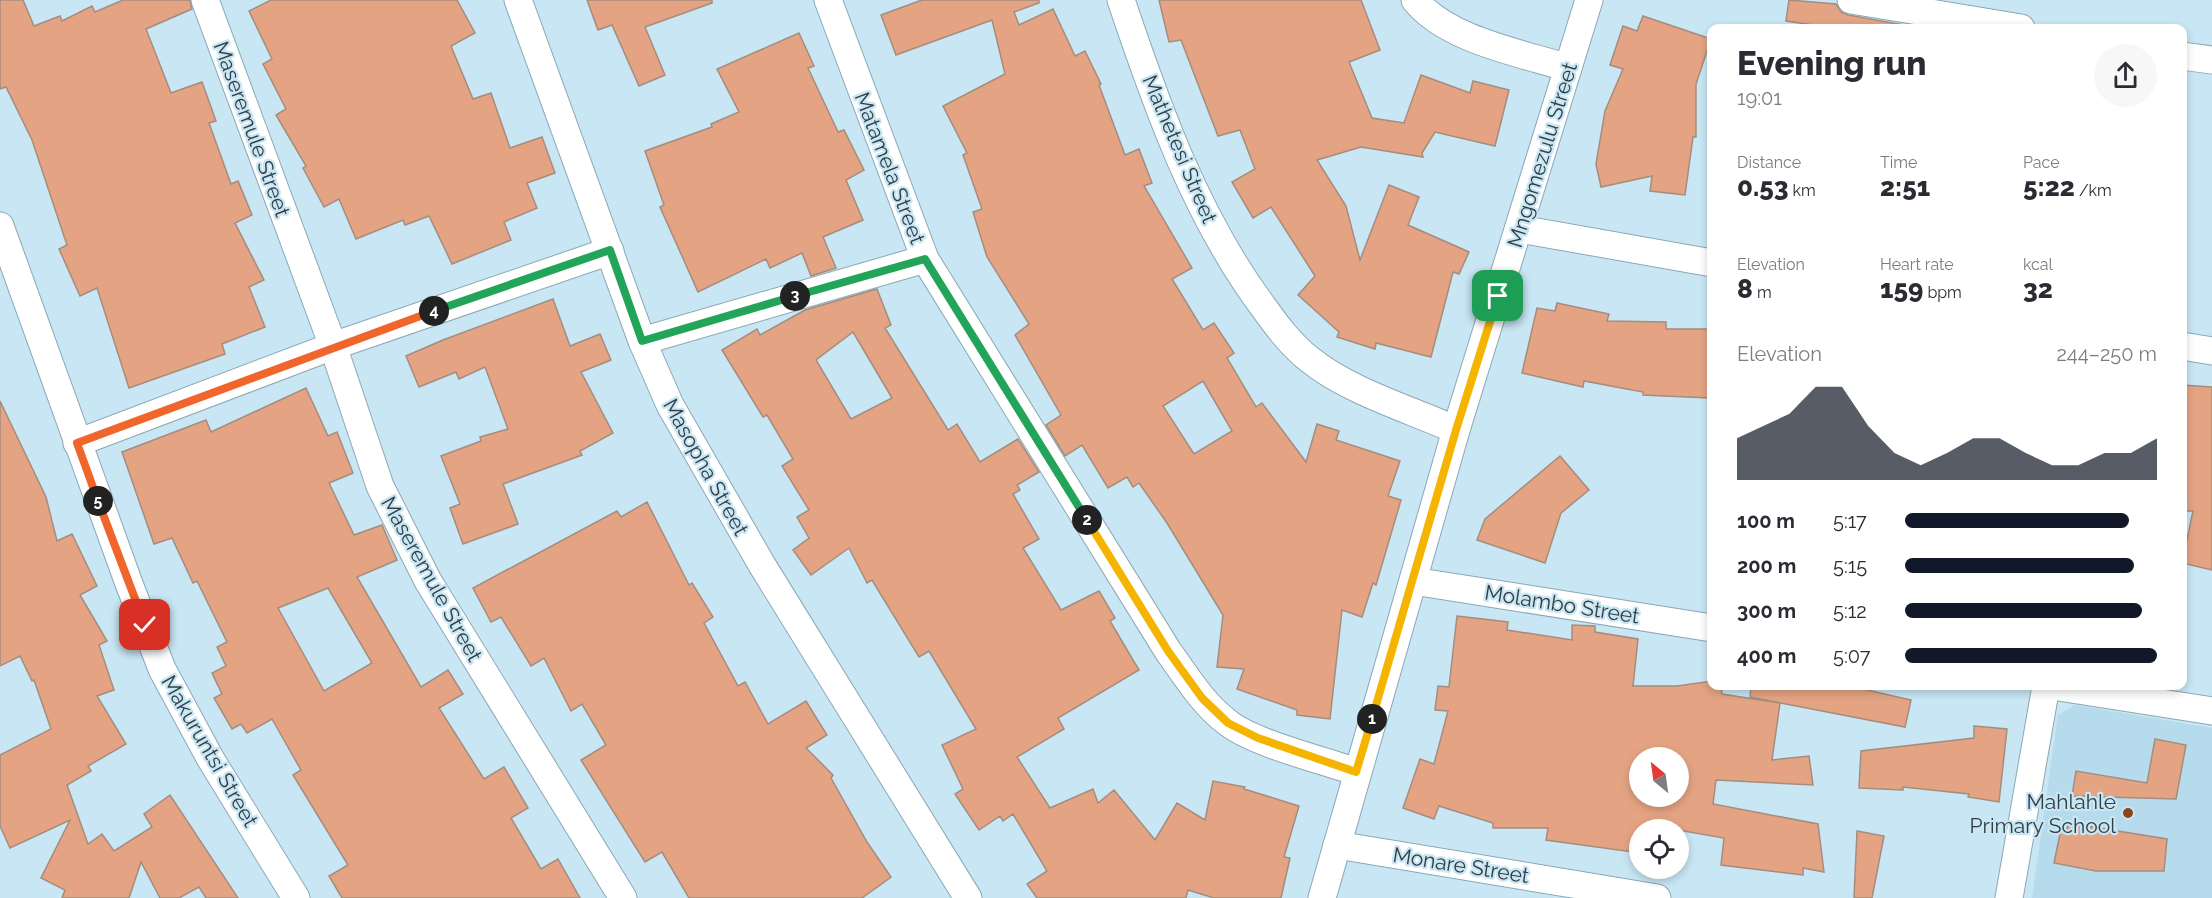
<!DOCTYPE html>
<html lang="en">
<head>
<meta charset="utf-8">
<style>
  body { margin:0; font-family:Raleway,sans-serif; background:#f7f7f7; color:#2b2b33; height:100vh; display:flex; flex-direction:column; font-size:22px; white-space:nowrap }
  * { box-sizing:border-box; margin:0 }
  p { font-size:20px; color:#7c7c81 }
  .icon { flex:none; width:33px; height:33px; fill:none; stroke:currentColor; stroke-width:2; stroke-linecap:round; stroke-linejoin:round }
  .map { position:relative; flex:1; overflow:hidden }
  .panel { position:absolute; left:1707px; top:24px; width:480px; height:666px; display:flex; flex-direction:column; background:#fff; border-radius:12px; box-shadow:0 3px 9px #0003 }
  .panel>* { flex:none }
  .needle { width:39px; rotate:331deg }
  .fabs { position:absolute; left:1629px; top:747px; display:grid; gap:12px }
  .fabs a { display:grid; place-items:center; width:60px; height:60px; border-radius:50%; background:#fff; box-shadow:0 3px 9px #0003; font-size:30px }
  .pin { position:absolute; display:grid; place-items:center; width:51px; height:51px; color:#fff; margin:-26px; border-radius:12px; box-shadow:0 3px 9px #0006 }
  .km { position:absolute; width:30px; height:30px; margin:-15px; border-radius:50%; background:#222; color:#fff; font-size:16px; line-height:30px; text-align:center }
  .round { display:grid; place-items:center; flex:none; width:63px; height:63px; border-radius:32px; background:#f7f7f7 }
  .head { display:flex; align-items:center; justify-content:space-between; height:102px; padding:0 30px }
  h1 { font-size:33px; font-weight:800; line-height:45px }
  .metrics { display:grid; grid-template-columns:repeat(3,1fr); gap:9px; height:102px; padding:6px 30px }
  .metrics div { display:grid; align-content:center }
  .metrics b { font-size:26px; font-weight:800 }
  .metrics small { font-size:16px; font-weight:400 }
  .metrics p { font-size:16px }
  .chart { height:168px; padding:12px 30px }
  .chart p { display:flex; justify-content:space-between }
  .chart svg { width:100%; height:108px; margin-top:6px; fill:#111827; opacity:.7 }
  ul { padding:0 30px; list-style:none; font-size:20px }
  li { display:grid; grid-template-columns:96px 72px 1fr; align-items:center; height:45px }
  li i { height:15px; border-radius:8px; background:#111827 }
  .map>svg:first-child { display:block }
  .built { fill:#b5dbec }
  .building { fill:#e4a483; stroke:#a58c7e; stroke-width:1.5; fill-rule:evenodd }
  .lines { fill:none; stroke-linecap:round; stroke-linejoin:round }
  .minor-casing { stroke:#8ba8b5; stroke-width:29 }
  .minor { stroke:#fff; stroke-width:27 }
  .split-1-casing { stroke:#fff; stroke-width:12 }
  .split-2-casing { stroke:#fff; stroke-width:12 }
  .split-3-casing { stroke:#fff; stroke-width:12 }
  .split-4-casing { stroke:#fff; stroke-width:12 }
  .split-5-casing { stroke:#fff; stroke-width:12 }
  .split-6-casing { stroke:#fff; stroke-width:12 }
  .split-1 { stroke:#f5b400; stroke-width:8 }
  .split-2 { stroke:#f5b400; stroke-width:8 }
  .split-3 { stroke:#22a559; stroke-width:8 }
  .split-4 { stroke:#22a559; stroke-width:8 }
  .split-5 { stroke:#f0652b; stroke-width:8 }
  .split-6 { stroke:#f0652b; stroke-width:8 }
  .poi-dot { fill:#8b461c; stroke:#c8e6f3; stroke-width:2 }
  .labels { text-anchor:middle; dominant-baseline:central; stroke-width:4.5; stroke-linejoin:round; paint-order:stroke }
  .street-label { font-size:21px; fill:#323e44; stroke:#c8e6f3 }
  .poi-label { font-size:21px; fill:#323e44; stroke:#c8e6f3; text-anchor:end }
</style>
</head>
<body>
<div class="map">
<svg width="2212" height="898" viewBox="0 0 2212 898">
  <rect width="100%" height="100%" fill="#c8e6f3"/>
  <!-- built -->
  <path class="built" d="M2075,705L2212,728V898H2032L2058,715Z"/>
  <!-- building -->
  <g class="building">
    <path d="M0,0H23L34,26L60,16L62,21L92,6L95,12L123,0H190L192,9L146,29L171,93L202,82L216,121L209,123L231,184L238,181L252,215L235,223L264,280L249,287L265,327L222,344L225,354L129,388L97,288L80,296L59,249L67,245L32,140L6,87L0,89Z"/>
    <path d="M271,0H457L475,33L451,46L473,99L491,93L510,148L542,137L555,173L527,183L537,208L504,222L511,240L452,264L429,216L405,225L403,220L356,239L339,199L324,207L303,168L306,166L276,115L286,109L263,64L272,59L249,11Z"/>
    <path d="M587,0H712V3L645,27L665,75L639,86L612,25L598,30Z"/>
    <path d="M922,0H1039V3L1014,12L1019,25L1053,9L1075,56L1085,51L1101,84L1099,85L1125,155L1139,149L1152,183L1144,186L1192,268L1172,279L1203,330L1214,323L1234,353L1227,358L1256,407L1262,403L1306,462L1317,424L1339,431L1336,440L1400,461L1388,496L1401,500L1376,585L1373,583L1362,617L1342,610L1330,719L1297,715V710L1237,689L1244,669L1217,667L1223,615L1167,523L1139,483L1133,487L1127,477L1108,488L1082,445L1065,456L1046,425L1061,415L1015,335L1029,324L987,257L973,212L982,209L963,155L967,153L943,106L1005,74L992,20L896,55L881,15ZM1203,381L1232,431L1194,454L1163,406Z"/>
    <path d="M1159,0H1361L1380,50L1349,62L1372,118L1404,123L1421,75L1470,93L1473,81L1509,90L1495,146L1435,132L1422,153L1423,157L1361,147L1317,160L1346,206L1360,260L1389,185L1419,197L1408,225L1469,252L1459,274L1453,272L1431,357L1376,343L1375,349L1337,337L1339,332L1298,295L1315,276L1271,207L1253,218L1232,182L1255,169L1240,130L1218,136L1181,40L1169,42Z"/>
    <path d="M1789,0L1836,4L1841,12L1848,15L1904,25L1903,28H1834L1786,21Z"/>
    <path d="M1643,16L1711,39L1696,84V137H1693L1685,195L1650,191L1652,176L1601,187L1596,164L1605,111L1623,69L1610,65L1623,26L1637,31Z"/>
    <path d="M799,33L814,66L808,68L838,132L844,130L864,170L846,180L863,220L823,237L836,268L811,276L802,253L770,268L766,259L698,292L660,207L664,205L645,151L712,127L711,124L739,112L717,69Z"/>
    <path d="M877,289L891,325L885,328L948,430L957,424L980,462L1018,439L1039,472L1017,485L1020,490L1013,494L1039,539L1023,548L1061,610L1099,591L1115,618L1110,621L1139,670L1058,718L1064,729L1017,757L1050,808L1093,789L1098,803L1114,790L1155,840L1177,803L1205,820L1213,781L1245,787L1244,789L1299,806L1284,857L1290,858L1281,898H1214L1188,890L1186,898H1037L1027,884L1047,871L1013,814L1003,821L1000,816L979,830L955,794L963,789L942,745L976,729L929,651L919,657L872,580L867,583L849,548L811,575L793,550L809,538L797,517L809,510L782,466L793,459L767,415L763,417L722,350L757,329L760,335L805,310ZM853,332L892,398L851,419L816,360Z"/>
    <path d="M553,299L570,346L600,334L611,360L581,372L613,433L580,451L582,455L503,484L518,524L463,544L450,508L460,504L441,456L481,441L480,437L508,429L485,367L459,379L456,372L419,387L406,356L443,340Z"/>
    <path d="M1557,303L1609,314L1607,321L1666,322V329H1712L1709,398L1643,395V392L1584,381L1583,387L1522,373L1537,308L1555,311Z"/>
    <path d="M2182,385L2212,387V570L2182,563L2193,511H2182Z"/>
    <path d="M306,388L328,436L337,432L353,473L329,483L354,535L382,525L397,560L357,577L421,687L448,670L463,694L439,708L484,779L504,767L528,808L511,818L541,869L558,859L580,898H342L329,876L348,865L293,775L301,770L272,719L247,733L241,724L232,729L214,698L222,694L212,673L226,666L217,647L227,642L197,581L193,583L172,538L154,544L122,452L206,420L211,432ZM328,588L372,663L324,691L278,608Z"/>
    <path d="M0,401L46,497L57,541L72,534L97,586L80,595L107,641L99,645L114,690L97,696L126,744L88,766L91,771L67,785L88,844L102,834L114,851L152,827L144,814L170,795L238,898H206L199,887L179,898H160L141,862L129,898H62L65,890L41,878L70,820L10,848L0,826V755L51,729L34,680L32,681L20,656L0,666Z"/>
    <path d="M1560,456L1589,490L1561,513L1545,563L1477,540L1485,519Z"/>
    <path d="M647,502L689,585L692,583L713,617L704,623L738,686L745,682L768,724L806,701L827,735L806,748L833,775L831,778L867,842L891,877L862,898H689L662,852L645,862L581,760L606,745L582,704L571,711L544,658L531,666L501,617L491,622L473,588L617,511L621,517Z"/>
    <path d="M1457,616L1508,622L1507,630L1572,640V625L1595,626V632L1638,639L1633,686H1677L1712,681V686H1721L1722,694L1780,703L1772,760L1809,756L1813,785L1716,780L1713,804L1818,824L1824,872L1803,868V875L1721,865L1724,838L1678,830H1640V853L1546,840L1548,828H1493V823L1439,806L1434,819L1403,808L1420,759L1434,764L1448,711L1435,710L1438,686L1449,687ZM1640,758H1678V796H1640Z"/>
    <path d="M1751,686H1850L1911,700L1905,727L1750,697Z"/>
    <path d="M1974,726L2007,729L1999,802L1968,797L1969,794L1903,787V790L1859,788L1861,751L1974,738Z"/>
    <path d="M2155,739L2186,745L2176,799L2072,796L2076,771L2147,783Z"/>
    <path d="M2068,823L2167,839L2164,871H2096L2054,863L2061,829L2067,830Z"/>
    <path d="M1857,831L1884,836L1872,898H1854Z"/>
  </g>
  <g class="lines">
    <!-- minor casing -->
    <g class="minor-casing">
      <g id="minor">
        <path d="M205,0L333,346L380,486L428,581L623,898"/>
        <path d="M518,0L642,341L670,405L762,565L968,898"/>
        <path d="M828,0L925,259L1168,651C1186,676 1202,703 1227,722C1252,743 1323,760 1356,772"/>
        <path d="M1121,0C1157,107 1196,217 1264,308C1277,326 1291,345 1309,359C1348,391 1409,409 1456,430"/>
        <path d="M1415,0C1447,40 1521,53 1568,68"/>
        <path d="M1851,0L2021,28"/>
        <path d="M2182,56L2212,60"/>
        <path d="M0,226L128,581L162,669L210,758L296,898"/>
        <path d="M1520,229L1712,263"/>
        <path d="M642,341L925,259"/>
        <path d="M2182,346L2212,351"/>
        <path d="M77,443L333,346L610,251"/>
        <path d="M1413,581L1712,628"/>
        <path d="M2052,686L2212,711"/>
        <path d="M1337,845L1657,898"/>
        <path d="M1322,898L1456,430L1589,0"/>
        <path d="M2009,898L2046,686"/>
      </g>
    </g>
    <!-- minor -->
    <use href="#minor" class="minor"/>
  </g>
  <g class="lines">
    <!-- split-1 casing -->
    <g class="split-1-casing">
      <path id="split-1" d="M1372,719L1456,430L1498,296"/>
    </g>
    <!-- split-2 casing -->
    <g class="split-2-casing">
      <path id="split-2" d="M1087,520L1168,651L1202,698L1228,723L1258,738L1356,772L1372,719"/>
    </g>
    <!-- split-3 casing -->
    <g class="split-3-casing">
      <path id="split-3" d="M795,296L925,259L1087,520"/>
    </g>
    <!-- split-4 casing -->
    <g class="split-4-casing">
      <path id="split-4" d="M434,311L610,250L642,341L795,296"/>
    </g>
    <!-- split-5 casing -->
    <g class="split-5-casing">
      <path id="split-5" d="M98,501L77,443L434,311"/>
    </g>
    <!-- split-6 casing -->
    <g class="split-6-casing">
      <path id="split-6" d="M98,501L145,625"/>
    </g>
    <!-- split-1 -->
    <use href="#split-1" class="split-1"/>
    <!-- split-2 -->
    <use href="#split-2" class="split-2"/>
    <!-- split-3 -->
    <use href="#split-3" class="split-3"/>
    <!-- split-4 -->
    <use href="#split-4" class="split-4"/>
    <!-- split-5 -->
    <use href="#split-5" class="split-5"/>
    <!-- split-6 -->
    <use href="#split-6" class="split-6"/>
  </g>
  <!-- markers -->
  <circle class="poi-dot" cx="2128" cy="813" r="6"/>
  <g class="labels">
    <!-- street labels -->
    <g class="street-label">
      <text transform="translate(252 129) rotate(70)">Maseremule Street</text>
      <text transform="translate(1180 149) rotate(67)">Mathetesi Street</text>
      <text transform="translate(1542 155) rotate(-73)">Mngomezulu Street</text>
      <text transform="translate(890 168) rotate(69)">Matamela Street</text>
      <text transform="translate(706 467) rotate(61)">Masopha Street</text>
      <text transform="translate(432 579) rotate(61)">Maseremule Street</text>
      <text transform="translate(1562 604) rotate(9)">Molambo Street</text>
      <text transform="translate(210 751) rotate(60)">Makuruntsi Street</text>
      <text transform="translate(1461 865) rotate(9)">Monare Street</text>
    </g>
    <!-- poi labels -->
    <g class="poi-label">
      <text x="2116" y="801">Mahlahle<tspan x="2116" dy="24">Primary School</tspan></text>
    </g>
  </g>
</svg>
<div class="fabs">
<a><svg class="needle" viewBox="-14 -14 28 28"><path d="M0-13l5 13h-10z" fill="#e53935"/><path d="M0 13l5-13h-10z" fill="#7c7c81"/></svg></a>
<a><svg class="icon" aria-label="locate" viewBox="0 0 24 24"><circle cx="12" cy="12" r="6"/><path d="M12 2v4M12 18v4M2 12h4M18 12h4"/></svg></a>
</div>
<div class="pin" style="left:1498px;top:296px;background:#1e9e55"><svg class="icon" aria-label="arrive" viewBox="0 0 24 24"><path d="M6 21V4h12l-3 4 3 4H6"/></svg></div>
<div class="pin" style="left:145px;top:625px;background:#d93025"><svg class="icon" aria-label="check" viewBox="0 0 24 24"><path d="M5 12l5 5 9-10"/></svg></div>
<b class="km" style="left:1372px;top:719px">1</b>
<b class="km" style="left:1087px;top:520px">2</b>
<b class="km" style="left:795px;top:296px">3</b>
<b class="km" style="left:434px;top:311px">4</b>
<b class="km" style="left:98px;top:501px">5</b>
<section class="panel">
<div class="head"><div><h1>Evening run</h1><p>19:01</p></div><a class="round"><svg class="icon" aria-label="share" viewBox="0 0 24 24"><path d="M12 15V3M7 8l5-5 5 5M5 13v7h14v-7"/></svg></a></div>
<div class="metrics">
<div><p>Distance</p><b>0.53<small> km</small></b></div>
<div><p>Time</p><b>2:51</b></div>
<div><p>Pace</p><b>5:22<small> /km</small></b></div>
</div>
<div class="metrics">
<div><p>Elevation</p><b>8<small> m</small></b></div>
<div><p>Heart rate</p><b>159<small> bpm</small></b></div>
<div><p>kcal</p><b>32</b></div>
</div>
<div class="chart"><p><span>Elevation</span>244–250 m</p>
<svg viewBox="0 0 160 44" preserveAspectRatio="none"><path d="M0 44V27L10 22L20 17L30 6L40 6L50 22L60 33L70 38L80 33L90 27L100 27L110 33L120 38L130 38L140 33L150 33L160 27V44z"/></svg>
</div>
<ul>
<li><b>100 m</b>5:17<i style="width:89%"></i></li>
<li><b>200 m</b>5:15<i style="width:91%"></i></li>
<li><b>300 m</b>5:12<i style="width:94%"></i></li>
<li><b>400 m</b>5:07<i style="width:100%"></i></li>
</ul>
</section>
</div>
</body>
</html>
